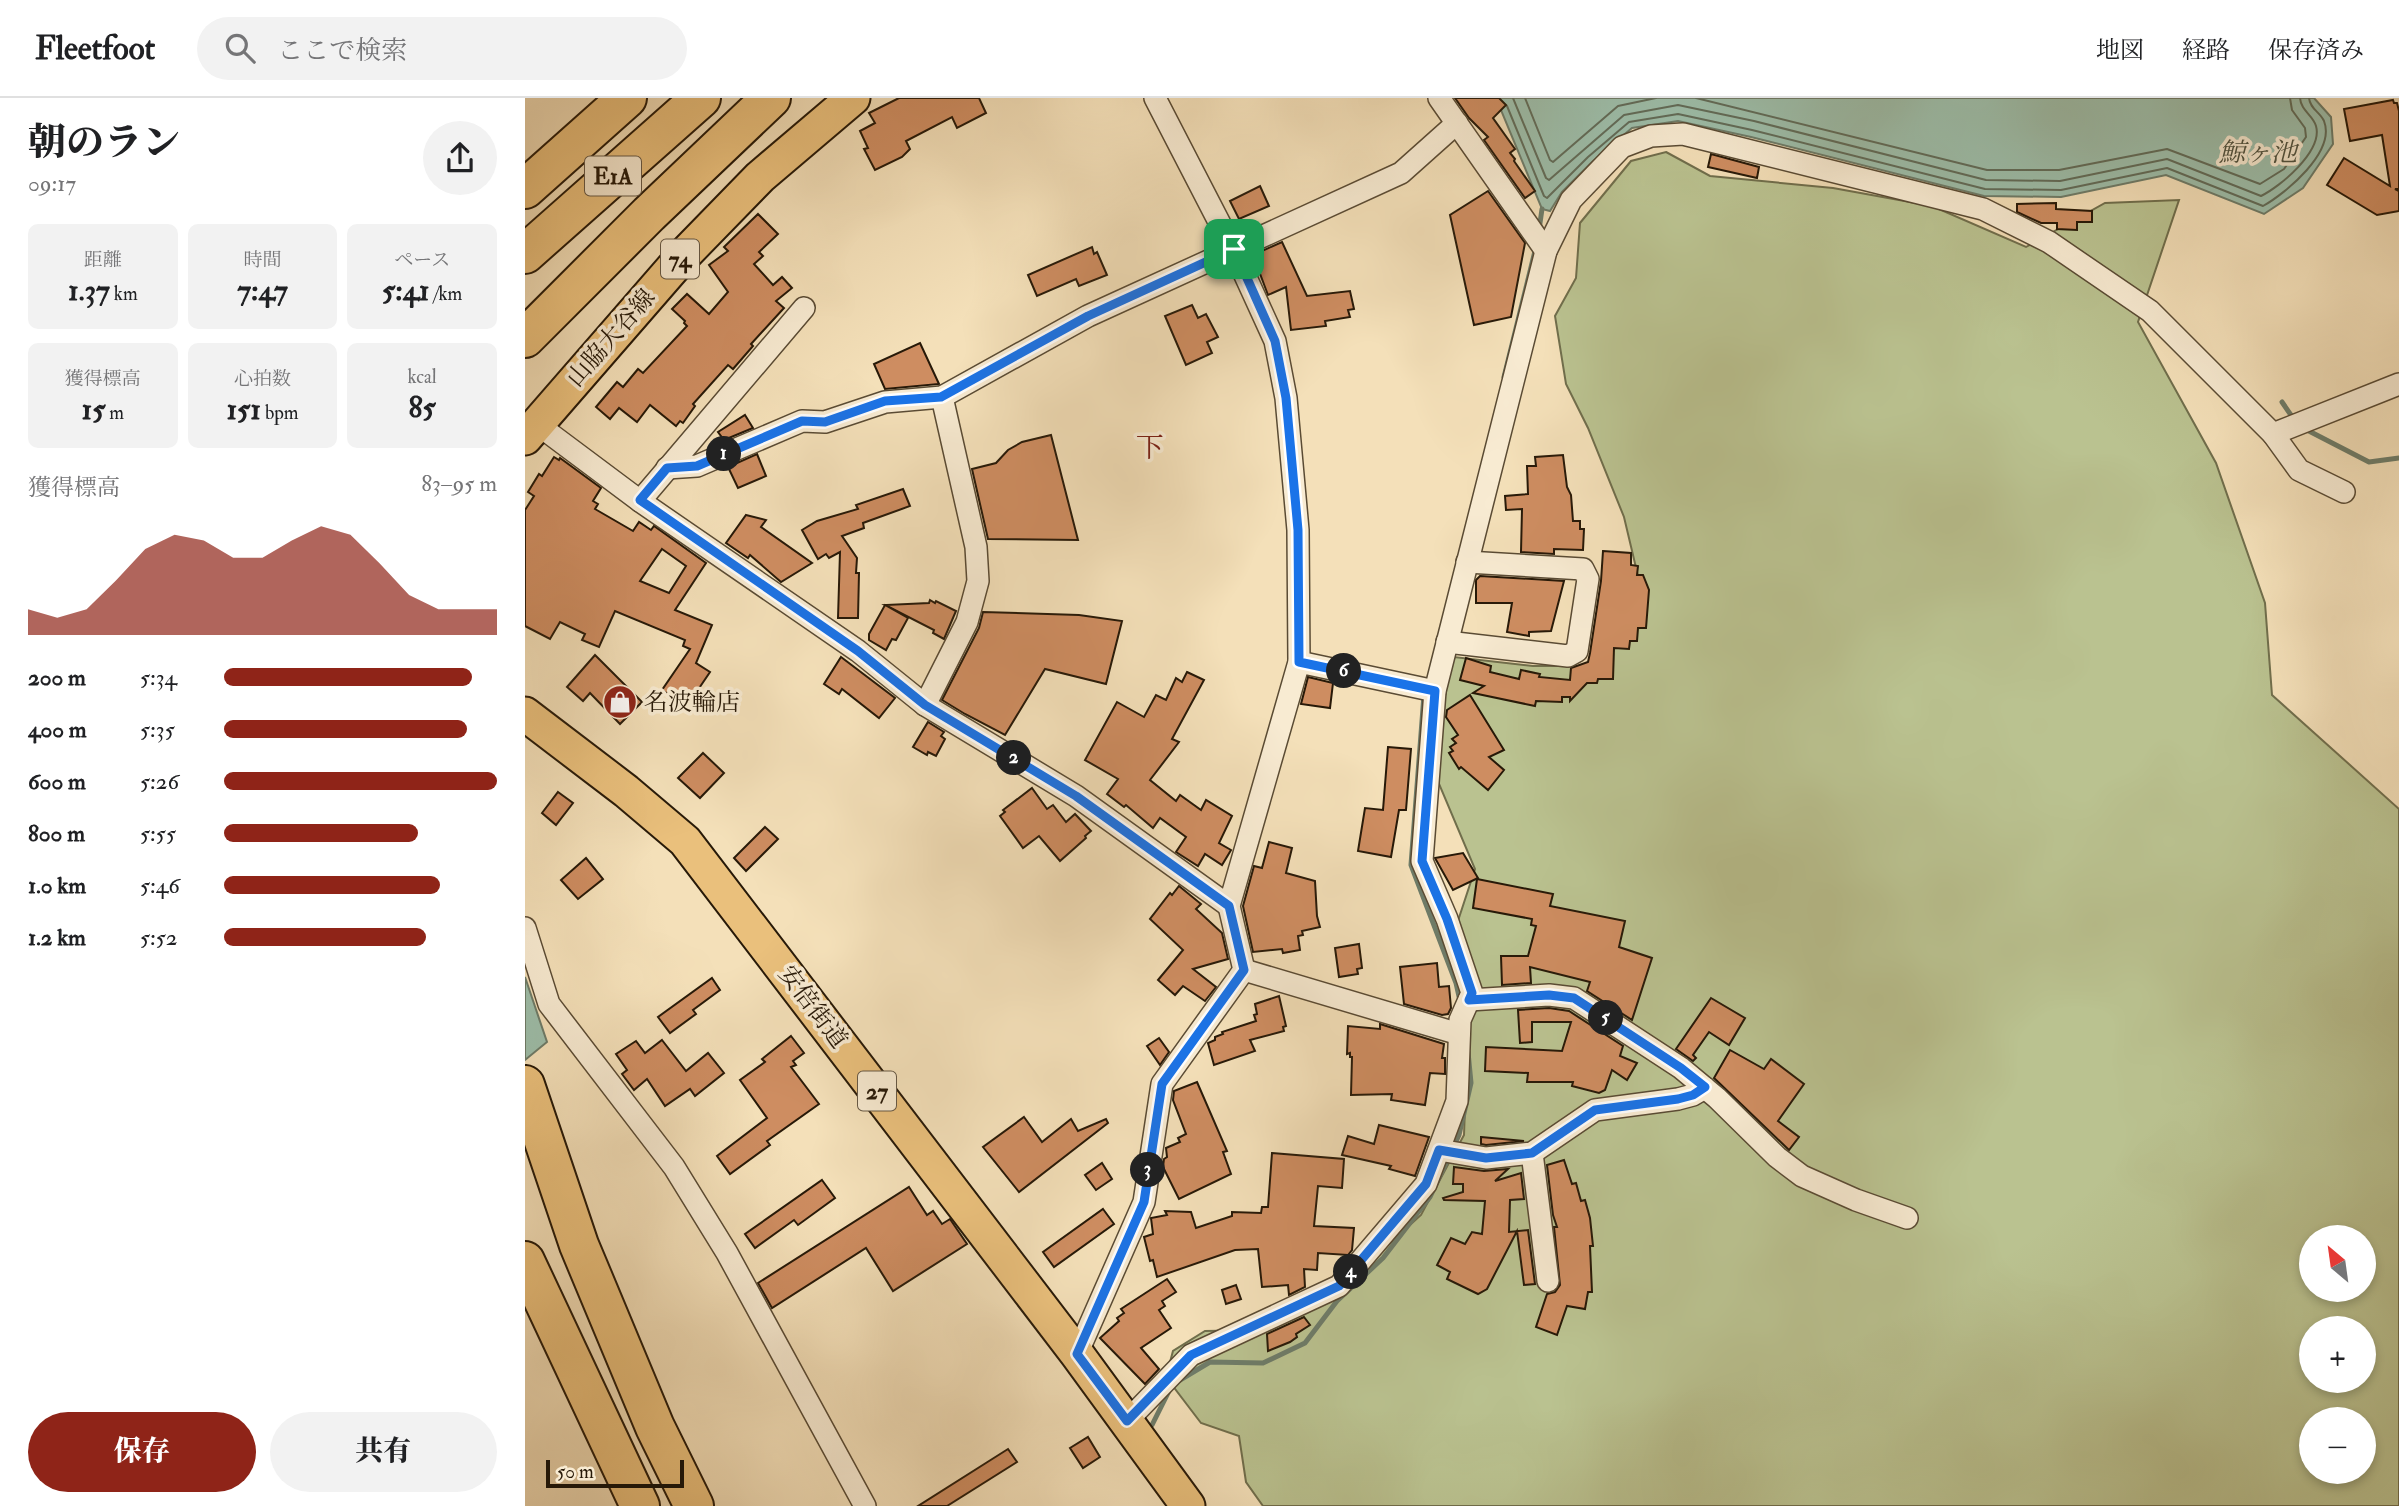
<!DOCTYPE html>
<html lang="ja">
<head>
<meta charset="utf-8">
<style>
  body { margin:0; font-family:"IM FELL Double Pica","Noto Serif JP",serif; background:#f2f2f2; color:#202124; height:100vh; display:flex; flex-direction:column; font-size:26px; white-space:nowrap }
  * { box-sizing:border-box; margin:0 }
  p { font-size:23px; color:#757577 }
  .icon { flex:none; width:38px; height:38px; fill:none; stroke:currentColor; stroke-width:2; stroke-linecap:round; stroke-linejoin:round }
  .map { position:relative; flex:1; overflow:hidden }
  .details { display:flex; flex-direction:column; background:#fff; width:525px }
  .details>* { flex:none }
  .needle { width:46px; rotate:331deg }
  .controls { position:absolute; left:1774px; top:1127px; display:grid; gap:14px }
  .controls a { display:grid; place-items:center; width:77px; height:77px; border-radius:50%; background:#fff; box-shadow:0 4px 10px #0003; font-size:35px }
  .scale { position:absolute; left:21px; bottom:18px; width:138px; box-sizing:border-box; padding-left:7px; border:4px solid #271908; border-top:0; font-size:19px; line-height:24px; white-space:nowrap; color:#271908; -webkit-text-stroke:5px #f8ebd2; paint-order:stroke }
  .pin { position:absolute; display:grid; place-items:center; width:60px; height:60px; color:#fff; margin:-30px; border-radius:14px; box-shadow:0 4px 10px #0006 }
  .km { position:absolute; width:35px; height:35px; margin:-18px; border-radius:50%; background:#222; color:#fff; font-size:19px; line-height:35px; text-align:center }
  .round { display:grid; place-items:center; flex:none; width:74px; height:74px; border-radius:37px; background:#f2f2f2 }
  .overview { display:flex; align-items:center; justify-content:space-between; height:119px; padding:0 28px }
  h1 { font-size:38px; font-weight:800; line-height:52px }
  .metrics { display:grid; grid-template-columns:repeat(3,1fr); gap:10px; height:119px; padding:7px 28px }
  .metrics div { display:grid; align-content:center; border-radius:10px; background:#f2f2f2; text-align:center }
  .metrics b { font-size:30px; font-weight:800 }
  .metrics small { font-size:19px; font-weight:400 }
  .metrics p { font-size:19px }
  .chart { height:196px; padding:14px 28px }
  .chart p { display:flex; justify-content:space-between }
  .chart svg { width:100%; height:126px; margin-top:7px; fill:#8f2418; opacity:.7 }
  .cta { display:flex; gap:14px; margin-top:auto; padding:14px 28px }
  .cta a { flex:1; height:80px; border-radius:42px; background:#8f2418; color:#fff; font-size:28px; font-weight:800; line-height:80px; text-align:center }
  .cta a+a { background:#f2f2f2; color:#202124 }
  ul { padding:0 28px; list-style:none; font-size:23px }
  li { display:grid; grid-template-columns:112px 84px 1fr; align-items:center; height:52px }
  li i { height:18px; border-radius:9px; background:#8f2418 }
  header { display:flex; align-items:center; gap:42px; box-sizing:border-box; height:98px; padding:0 35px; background:#fff; border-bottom:2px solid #e0e0e0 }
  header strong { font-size:33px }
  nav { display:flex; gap:38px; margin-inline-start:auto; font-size:24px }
  .search { width:490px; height:63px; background:#f2f2f2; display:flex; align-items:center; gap:18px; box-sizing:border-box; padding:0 24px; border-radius:38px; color:#757577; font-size:26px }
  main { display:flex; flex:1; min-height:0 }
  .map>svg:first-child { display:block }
  .green { fill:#bac290; stroke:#706e4c; stroke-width:2; fill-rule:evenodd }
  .water { fill:#9dbeaa; stroke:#6e7c69; stroke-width:2 }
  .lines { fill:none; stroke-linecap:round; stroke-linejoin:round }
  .shore { stroke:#626c59; stroke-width:2 }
  .stream { stroke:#6e7c69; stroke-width:5 }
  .building { fill:#ce8d61; stroke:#271908; stroke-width:2; fill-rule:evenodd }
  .minor-casing { stroke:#5a4b34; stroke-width:24 }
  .primary-casing { stroke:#271908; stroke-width:37 }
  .motorway-casing { stroke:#271908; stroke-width:42 }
  .minor { stroke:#f8ebd2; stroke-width:21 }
  .primary { stroke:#eac07c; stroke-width:33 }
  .motorway { stroke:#eac07c; stroke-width:38 }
  .route-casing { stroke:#fff; stroke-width:14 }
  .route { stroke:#1a73e8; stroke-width:9 }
  .labels { text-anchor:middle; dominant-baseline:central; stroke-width:7; stroke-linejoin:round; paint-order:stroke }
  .shield { fill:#f8ebd2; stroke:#665845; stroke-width:2 }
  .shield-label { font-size:23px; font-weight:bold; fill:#271908 }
  .street-label { font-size:24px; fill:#271908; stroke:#f8ebd2 }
  .poi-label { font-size:24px; fill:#271908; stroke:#f8ebd2; text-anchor:start }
  .water-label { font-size:26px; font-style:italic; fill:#505341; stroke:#f8ebd2 }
  .quarter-label { font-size:28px; fill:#7a1f14; stroke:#f8ebd2 }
</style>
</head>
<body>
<header>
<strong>Fleetfoot</strong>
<div class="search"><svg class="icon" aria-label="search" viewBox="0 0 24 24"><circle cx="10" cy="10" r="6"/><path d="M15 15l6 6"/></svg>ここで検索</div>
<nav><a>地図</a><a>経路</a><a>保存済み</a></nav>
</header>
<main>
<section class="details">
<div class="overview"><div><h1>朝のラン</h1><p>09:17</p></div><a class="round"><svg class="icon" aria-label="share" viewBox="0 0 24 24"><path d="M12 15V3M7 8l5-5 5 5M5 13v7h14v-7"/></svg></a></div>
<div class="metrics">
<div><p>距離</p><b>1.37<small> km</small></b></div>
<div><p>時間</p><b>7:47</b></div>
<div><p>ペース</p><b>5:41<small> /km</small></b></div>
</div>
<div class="metrics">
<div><p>獲得標高</p><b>15<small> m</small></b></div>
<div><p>心拍数</p><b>151<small> bpm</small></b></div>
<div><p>kcal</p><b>85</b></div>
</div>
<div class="chart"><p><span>獲得標高</span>83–95 m</p>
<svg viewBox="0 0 160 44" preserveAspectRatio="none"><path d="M0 44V35L10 38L20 35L30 25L40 14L50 9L60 11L70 17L80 17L90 11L100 6L110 9L120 19L130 30L140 35L150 35L160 35V44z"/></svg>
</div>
<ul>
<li><b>200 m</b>5:34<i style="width:91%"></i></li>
<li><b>400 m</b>5:35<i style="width:89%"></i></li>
<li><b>600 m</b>5:26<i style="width:100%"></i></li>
<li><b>800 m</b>5:55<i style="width:71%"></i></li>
<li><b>1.0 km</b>5:46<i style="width:79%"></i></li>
<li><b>1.2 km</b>5:52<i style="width:74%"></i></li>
</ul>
<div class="cta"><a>保存</a><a>共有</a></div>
</section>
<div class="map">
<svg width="1874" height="1408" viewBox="0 0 1874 1408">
  <rect width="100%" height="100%" fill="#f4e0b9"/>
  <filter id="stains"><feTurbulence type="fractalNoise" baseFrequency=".00286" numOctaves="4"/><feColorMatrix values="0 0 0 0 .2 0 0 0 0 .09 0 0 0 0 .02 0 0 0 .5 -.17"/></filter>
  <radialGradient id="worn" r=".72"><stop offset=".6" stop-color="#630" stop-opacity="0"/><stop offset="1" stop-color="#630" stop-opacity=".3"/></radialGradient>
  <!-- green -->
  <path class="green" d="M1141,54L1185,78L1308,90L1407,108L1501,149L1580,105L1654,102L1613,224L1691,365L1740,505L1747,597L1874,711V1408H738L721,1384L714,1338L676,1325L641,1279L648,1253L680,1233L733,1232L830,1177L896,1117L939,1037L943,926L929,835L950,771L901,655L929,559L1008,568H1064L1117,495L1099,419L1063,330L1041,286L1030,218L1051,180L1055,125L1106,63ZM1787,1139H1839V1192H1787ZM1787,1230H1839V1283H1787ZM1787,1321H1839V1374H1787Z"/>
  <!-- water -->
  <g class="water">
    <path d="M971,0H1789L1806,19L1808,46L1778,90L1739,116L1641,77L1536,99L1459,98L1226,39L1153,23L1107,30L1067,64L1037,94L1025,113L1017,111Z"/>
    <path d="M0,879L22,944L0,962Z"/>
  </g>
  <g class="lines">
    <!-- shore -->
    <g class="shore">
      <path d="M988,0L1021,80L1024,82L1099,17L1153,7L1229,23L1461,82L1535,83L1642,61L1736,98C1756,88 1798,53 1791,28C1788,17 1776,13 1775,0"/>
      <path d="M1000,0L1025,62L1028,64L1093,8L1131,0"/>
      <path d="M1171,0L1462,72H1534L1642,51L1735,86L1759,71L1781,39L1780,30L1767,12L1765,0"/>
      <path d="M982,8L1019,98L1022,100L1063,59L1104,24L1153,16L1227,32L1460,91L1536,92L1642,70L1738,108C1761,95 1811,54 1799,23C1795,14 1785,11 1784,0"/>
    </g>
    <!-- stream -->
    <g class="stream">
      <path d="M1014,132L1017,111"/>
      <path d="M979,279L1011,149"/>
      <path d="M1757,304L1770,323"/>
      <path d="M1780,331L1844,364L1874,360"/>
      <path d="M899,597L886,767L931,885L935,903"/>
      <path d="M928,1050L934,1037L946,985L943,954"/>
      <path d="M655,1282L685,1264L738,1265L780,1245L812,1203L858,1160L905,1099L924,1059"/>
      <path d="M627,1327L644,1293"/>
    </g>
  </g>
  <!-- building -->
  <g class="building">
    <path d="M374,0H454L461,15L432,30L427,19L381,43L385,51L377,59L350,72L339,51L343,50L335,33L350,25L344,15Z"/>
    <path d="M930,0H974L981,7L968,20L990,51L985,55L990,61L989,63L1010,93L1000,100L959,42L963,39L944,20Z"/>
    <path d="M1868,2L1869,5H1872L1874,13V91H1870L1874,93V113L1852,117L1802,87L1819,60L1865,88L1857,37L1825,43L1819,11Z"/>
    <path d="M1186,56L1234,69L1232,80L1183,69Z"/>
    <path d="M735,88L744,108L714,121L705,103Z"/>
    <path d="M963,93L1000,145L986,219L949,227L925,117Z"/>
    <path d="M1531,105V111L1567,113V124H1552V132L1532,131V125H1516L1492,114V106Z"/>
    <path d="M233,116L253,136L234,154L238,158L229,166L248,187L257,179L267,190L251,203L259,210L226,246L228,248L208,271L203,267L168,306L170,308L158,325L155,323L151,328L125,307L112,324L94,310L85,321L71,309L92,284L98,289L113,271L118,275L162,228L159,225L160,223L147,211L162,196L184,216L203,194L184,167L203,153L199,149Z"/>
    <path d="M757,144L782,198L825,193L829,211L823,212L825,219L800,223L801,228L766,232L761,189L743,197L728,157Z"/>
    <path d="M567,149L569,156L572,154L582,177L554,188L551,181L512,198L503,177Z"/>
    <path d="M667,207L673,220L681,216L693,239L682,244L687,255L661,267L640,218Z"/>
    <path d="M395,245L414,286L360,291L349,266Z"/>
    <path d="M220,317L228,330L199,342L193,334Z"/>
    <path d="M526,337L553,442L463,441L447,371L471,365L483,352L497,344Z"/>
    <path d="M232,356L241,378L213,390L203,369Z"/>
    <path d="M1038,357L1042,389L1046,397L1048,423H1055V431H1059L1058,452L1029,451V456L996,454L997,411L981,412L980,398L1003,396L1002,368H1011L1010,359Z"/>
    <path d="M29,359L34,362L35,360L76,390L68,403L73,406L70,411L108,433L114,424L126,432L129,428L181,465L150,512L187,527L171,565L185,574L162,608L137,592L165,551L158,548L160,542L90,513L74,549L57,542L60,536L35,524L25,541L0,528V412L9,398L3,394L14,376L17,378ZM137,451L161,468L144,495L115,483Z"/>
    <path d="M378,391L385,408L338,425L339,430L317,438L332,460L331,475H334L333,520H313L315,454L304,460L301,456L293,461L277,432L292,423L333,411L331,407Z"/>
    <path d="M221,417L241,422L236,429L287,465L256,484L225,457L223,460L201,445Z"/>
    <path d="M1078,453L1106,455V467L1113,468L1112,477H1118L1124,492L1121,530H1113L1112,543H1105L1104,551L1089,550L1088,581H1073L1072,585H1062L1045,603V599H1037V604L1011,603L1010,608L948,595L959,588L935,582L941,560L966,568L965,574L994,581L996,572L1015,576L1014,579L1045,582L1046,570L1063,564L1065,555L1076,483Z"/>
    <path d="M955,478L1039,483L1026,533L1004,534V538L982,534L987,505H951V482Z"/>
    <path d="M405,502L410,505L411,503L431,513L419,541L408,535L409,532L360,507L404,505Z"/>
    <path d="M360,507L383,520L371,542L367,541L361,552L344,542V536Z"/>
    <path d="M458,514L554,517L597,523L581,586L520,571L480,637L440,616L417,602L454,530Z"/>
    <path d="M70,557L117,604L95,626L65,595L58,603L42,589Z"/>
    <path d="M316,559L370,600L354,620L317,591L314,596L299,586Z"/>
    <path d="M662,574L679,582L647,641L654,644L625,682L651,703L655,697L676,712L681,702L707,718L694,745L706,752L697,767L680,756L673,768L651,754L661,739L635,720L628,730L601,707L599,709L582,696L593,681L560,662L592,604L619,619L631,597L641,602L651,580L657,584Z"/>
    <path d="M783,579L808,585L805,610L776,606Z"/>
    <path d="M945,597L979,652L964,659L979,672L963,692L936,669L934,671L924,655L928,653L925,649L931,645L927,641L933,637L921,619L922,612Z"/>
    <path d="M403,624L419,634L416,638L420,641L411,658L403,654L402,657L388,649Z"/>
    <path d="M863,649L886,651L881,712H874L866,759L833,753L840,710L858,712Z"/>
    <path d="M178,655L199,675L175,700L153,680Z"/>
    <path d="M507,690L522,711L528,707L541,724L550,716L566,733L560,738L561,740L535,763L514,738L498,750L475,718L480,714L478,712Z"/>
    <path d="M33,694L48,705L31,727L17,715Z"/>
    <path d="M240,729L253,741L221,773L209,760Z"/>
    <path d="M744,744L767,750L761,775L790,783L792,818L795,829L777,833L778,837L773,838L775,852L758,855L757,851L728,854L718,808L729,768L737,770Z"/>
    <path d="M938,755L953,780L928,792L910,760Z"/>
    <path d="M61,760L78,781L53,801L36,782Z"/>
    <path d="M952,781L1028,796L1025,808L1100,823L1094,849L1127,860L1107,922L1062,893L1065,884L1005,869L1006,885L977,887L976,858H1003L1011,828L1006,827L1007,821L948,810Z"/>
    <path d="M654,788L676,806L671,811L697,835L703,861L668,871L691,889L680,903L658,888L650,897L633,882L658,852L625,821L645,795L647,797Z"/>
    <path d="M834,846L837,870L832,871L833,876L814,879L810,850Z"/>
    <path d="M912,865L914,889L924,888L926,910L923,916L917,917L879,906L875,869Z"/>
    <path d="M187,880L195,892L168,912L171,916L145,935L133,919Z"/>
    <path d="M754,898L761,928L758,929L759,933L725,942L730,953L689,967L683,945L690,942V939L698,936L697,934L731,923L729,917L732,916L730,906Z"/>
    <path d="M1186,900L1220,920L1204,947L1184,934L1168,957L1171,960L1168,963L1151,951Z"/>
    <path d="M1024,910L1044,913L1098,948L1095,958L1112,965L1102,982L1087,972L1080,992L1074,995L1047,988L1048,984H1002L1003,975L960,973L961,949L1037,953L1046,924H1007V944L995,945L993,912Z"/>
    <path d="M855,926L919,946L917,960H920V976L905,975L900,1007L866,1002L867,996L826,997L827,959H825V955L822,956L823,928L855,931Z"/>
    <path d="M266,938L279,955L268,963L271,967L266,969L294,1006L242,1043L245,1047L205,1076L192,1058L242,1020L215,982L240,964L237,961Z"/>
    <path d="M634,940L644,954L635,967L622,948Z"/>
    <path d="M137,942L161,973L183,955L199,975L170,998L165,991L140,1008L122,981L109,992L97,976L102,972L91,956L111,943L120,955Z"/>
    <path d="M1205,952L1239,971L1246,961L1279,986L1253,1023L1274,1039L1264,1052L1189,980Z"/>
    <path d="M672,984L702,1053L698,1054L706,1076L654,1101L638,1069L639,1061L642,1059L641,1050L655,1044L653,1040L661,1036L648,1002L649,993Z"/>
    <path d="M499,1019L517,1044L546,1021L553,1033L581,1021L583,1025L494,1094L458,1049Z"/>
    <path d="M854,1027L904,1039L890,1078L864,1071L866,1068L817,1057L823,1038L849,1046Z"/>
    <path d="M956,1039L999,1043L961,1047L956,1046Z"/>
    <path d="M747,1055L819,1061L817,1090L793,1088L789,1128L829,1130L827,1152L823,1157L793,1155L792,1172L779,1171L780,1189L764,1197L763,1187L737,1189L733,1151L710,1152L632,1179L628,1162L625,1163L619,1139L628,1136L626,1120L642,1117L640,1113L666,1114L671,1130L707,1118V1114L736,1115L737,1109H743Z"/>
    <path d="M1039,1062L1047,1086L1051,1085L1056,1103L1060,1102L1065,1120L1068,1148H1065L1067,1194H1063L1060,1211L1042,1208L1032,1237L1011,1229L1022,1196L1030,1194L1035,1187L1029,1129H1032L1028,1117L1022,1067Z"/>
    <path d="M577,1065L587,1081L571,1092L560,1077Z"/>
    <path d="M929,1069L959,1073L983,1071L970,1083L996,1075L999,1101L985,1102L984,1134L1003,1132L1010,1186L999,1187L992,1133L962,1191L953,1196L922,1181L925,1174L912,1167L926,1140L940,1146L947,1134L957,1136L960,1103L919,1102L918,1100L938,1094V1086H928Z"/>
    <path d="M297,1082L310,1100L273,1127L269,1122L230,1150L220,1136Z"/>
    <path d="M384,1089L402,1117L408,1113L417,1126L425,1121L442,1146L368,1193L341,1150L247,1210L233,1185Z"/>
    <path d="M578,1111L589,1126L529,1169L518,1154Z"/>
    <path d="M642,1181L651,1194L637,1203L640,1208L634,1212L646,1230L616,1250L634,1271L620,1286L575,1240L594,1223L592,1220L599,1215L596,1211Z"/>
    <path d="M711,1187L716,1201L701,1206L697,1192Z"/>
    <path d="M779,1219L785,1227L771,1236L772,1239L765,1244L743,1253L742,1236Z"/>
    <path d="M563,1339L575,1359L558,1370L545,1350Z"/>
    <path d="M483,1351L492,1364L422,1408H393Z"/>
  </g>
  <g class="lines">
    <!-- minor casing -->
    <g class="minor-casing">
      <g id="minor">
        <path d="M914,0L1021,153"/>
        <path d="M12,326L115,403L333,553L400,607L551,698L704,808"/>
        <path d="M1748,336L1774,372L1819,394"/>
        <path d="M142,370L172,368L277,323L300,324L360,304L417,299L563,218L876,75L932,25"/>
        <path d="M115,403L279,210"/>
        <path d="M922,544L1043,558L1052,553L1063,481L1058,471L942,464"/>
        <path d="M774,564L910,593"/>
        <path d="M400,607L442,524L453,483L451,449L417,299"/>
        <path d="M0,830L24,906L149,1069L202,1155L340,1408"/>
        <path d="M719,872L934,936"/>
        <path d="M944,902L1024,897L1049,900L1156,970L1192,1000L1252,1059L1277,1078L1331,1102L1382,1120"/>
        <path d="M914,1052L961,1060L1007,1055L1070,1012L1153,1001L1168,997L1180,990"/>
        <path d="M1007,1055L1023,1183"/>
        <path d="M552,1256L619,1104L637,986L719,872L704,808L774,564L773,432L761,300L750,243L708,151L630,0"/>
        <path d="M602,1323L666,1257L814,1188L901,1086L932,1003L935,922L947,895L922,821L897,763L910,593L1021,153L1046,102L1097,49L1126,38L1158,36L1458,111L1524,144L1625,213L1748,336L1874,286"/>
      </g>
    </g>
    <!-- primary casing -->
    <g class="primary-casing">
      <g id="primary">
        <path d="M0,340L160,156L235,79L328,0"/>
        <path d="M0,616L101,693L160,743L552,1256L663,1408"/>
      </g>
    </g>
    <!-- motorway casing -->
    <g class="motorway-casing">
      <g id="motorway">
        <path d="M0,91L102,0"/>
        <path d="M0,156L176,0"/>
        <path d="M0,240L124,116L246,0"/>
        <path d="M0,987L54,1147L130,1329L169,1408"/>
        <path d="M0,1163L115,1408"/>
      </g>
    </g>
    <!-- minor -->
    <use href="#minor" class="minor"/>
    <!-- primary -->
    <use href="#primary" class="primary"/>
    <!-- motorway -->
    <use href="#motorway" class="motorway"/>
  </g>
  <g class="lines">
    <!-- route casing -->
    <g class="route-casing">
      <path id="route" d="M709,151L750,243L761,300L773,432L774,564L910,593L897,763L922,821L947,895L944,902L1024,897L1049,900L1156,970L1180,989L1168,997L1153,1001L1070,1012L1007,1055L961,1060L914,1052L901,1086L814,1188L666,1257L602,1323L552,1256L619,1104L637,986L719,872L704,808L551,698L400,607L333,553L115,402L142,370L172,368L277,323L300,324L360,303L416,299L563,218Z"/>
    </g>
    <!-- route -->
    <use href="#route" class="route"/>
  </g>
  <!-- icons -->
  <defs>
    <g id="shop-disc" transform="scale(1.75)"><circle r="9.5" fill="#8f2418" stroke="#f8ebd2"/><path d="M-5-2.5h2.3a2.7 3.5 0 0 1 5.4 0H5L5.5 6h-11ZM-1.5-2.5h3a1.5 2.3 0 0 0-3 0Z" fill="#fff"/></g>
  </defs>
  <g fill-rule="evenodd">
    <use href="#shop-disc" x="95" y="604"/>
  </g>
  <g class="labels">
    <!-- shield labels -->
    <g class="shield">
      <rect x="60" y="58.5" width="56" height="39" rx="5"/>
      <rect x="136" y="141.5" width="38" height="39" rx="5"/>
      <rect x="333" y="973.5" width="38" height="39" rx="5"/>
    </g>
    <g class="shield-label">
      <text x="88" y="78">E1A</text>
      <text x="155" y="161">74</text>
      <text x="352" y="993">27</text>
    </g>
    <!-- street labels -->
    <g class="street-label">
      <text transform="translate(86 240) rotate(-49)">山脇大谷線</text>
      <text transform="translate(288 909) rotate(53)">安倍街道</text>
    </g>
    <!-- poi labels -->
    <g class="poi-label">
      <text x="119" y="604">名波輪店</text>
    </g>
    <!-- water labels -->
    <g class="water-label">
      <text x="1733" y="55">鯨ヶ池</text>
    </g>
    <!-- quarter labels -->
    <g class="quarter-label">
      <text x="625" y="350">下</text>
    </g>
  </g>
  <rect width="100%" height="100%" filter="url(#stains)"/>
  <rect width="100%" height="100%" fill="url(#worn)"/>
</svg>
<div class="controls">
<a><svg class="needle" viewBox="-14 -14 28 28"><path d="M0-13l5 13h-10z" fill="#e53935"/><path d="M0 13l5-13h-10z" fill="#757577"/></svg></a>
<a>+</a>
<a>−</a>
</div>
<div class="scale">50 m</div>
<div class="pin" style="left:709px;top:151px;background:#1e9e55"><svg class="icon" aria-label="arrive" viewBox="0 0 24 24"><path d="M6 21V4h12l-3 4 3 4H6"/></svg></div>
<b class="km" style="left:199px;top:356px">1</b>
<b class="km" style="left:489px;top:660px">2</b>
<b class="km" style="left:623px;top:1072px">3</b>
<b class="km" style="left:826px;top:1174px">4</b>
<b class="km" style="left:1081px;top:920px">5</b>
<b class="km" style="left:819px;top:573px">6</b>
</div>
</main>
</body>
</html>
